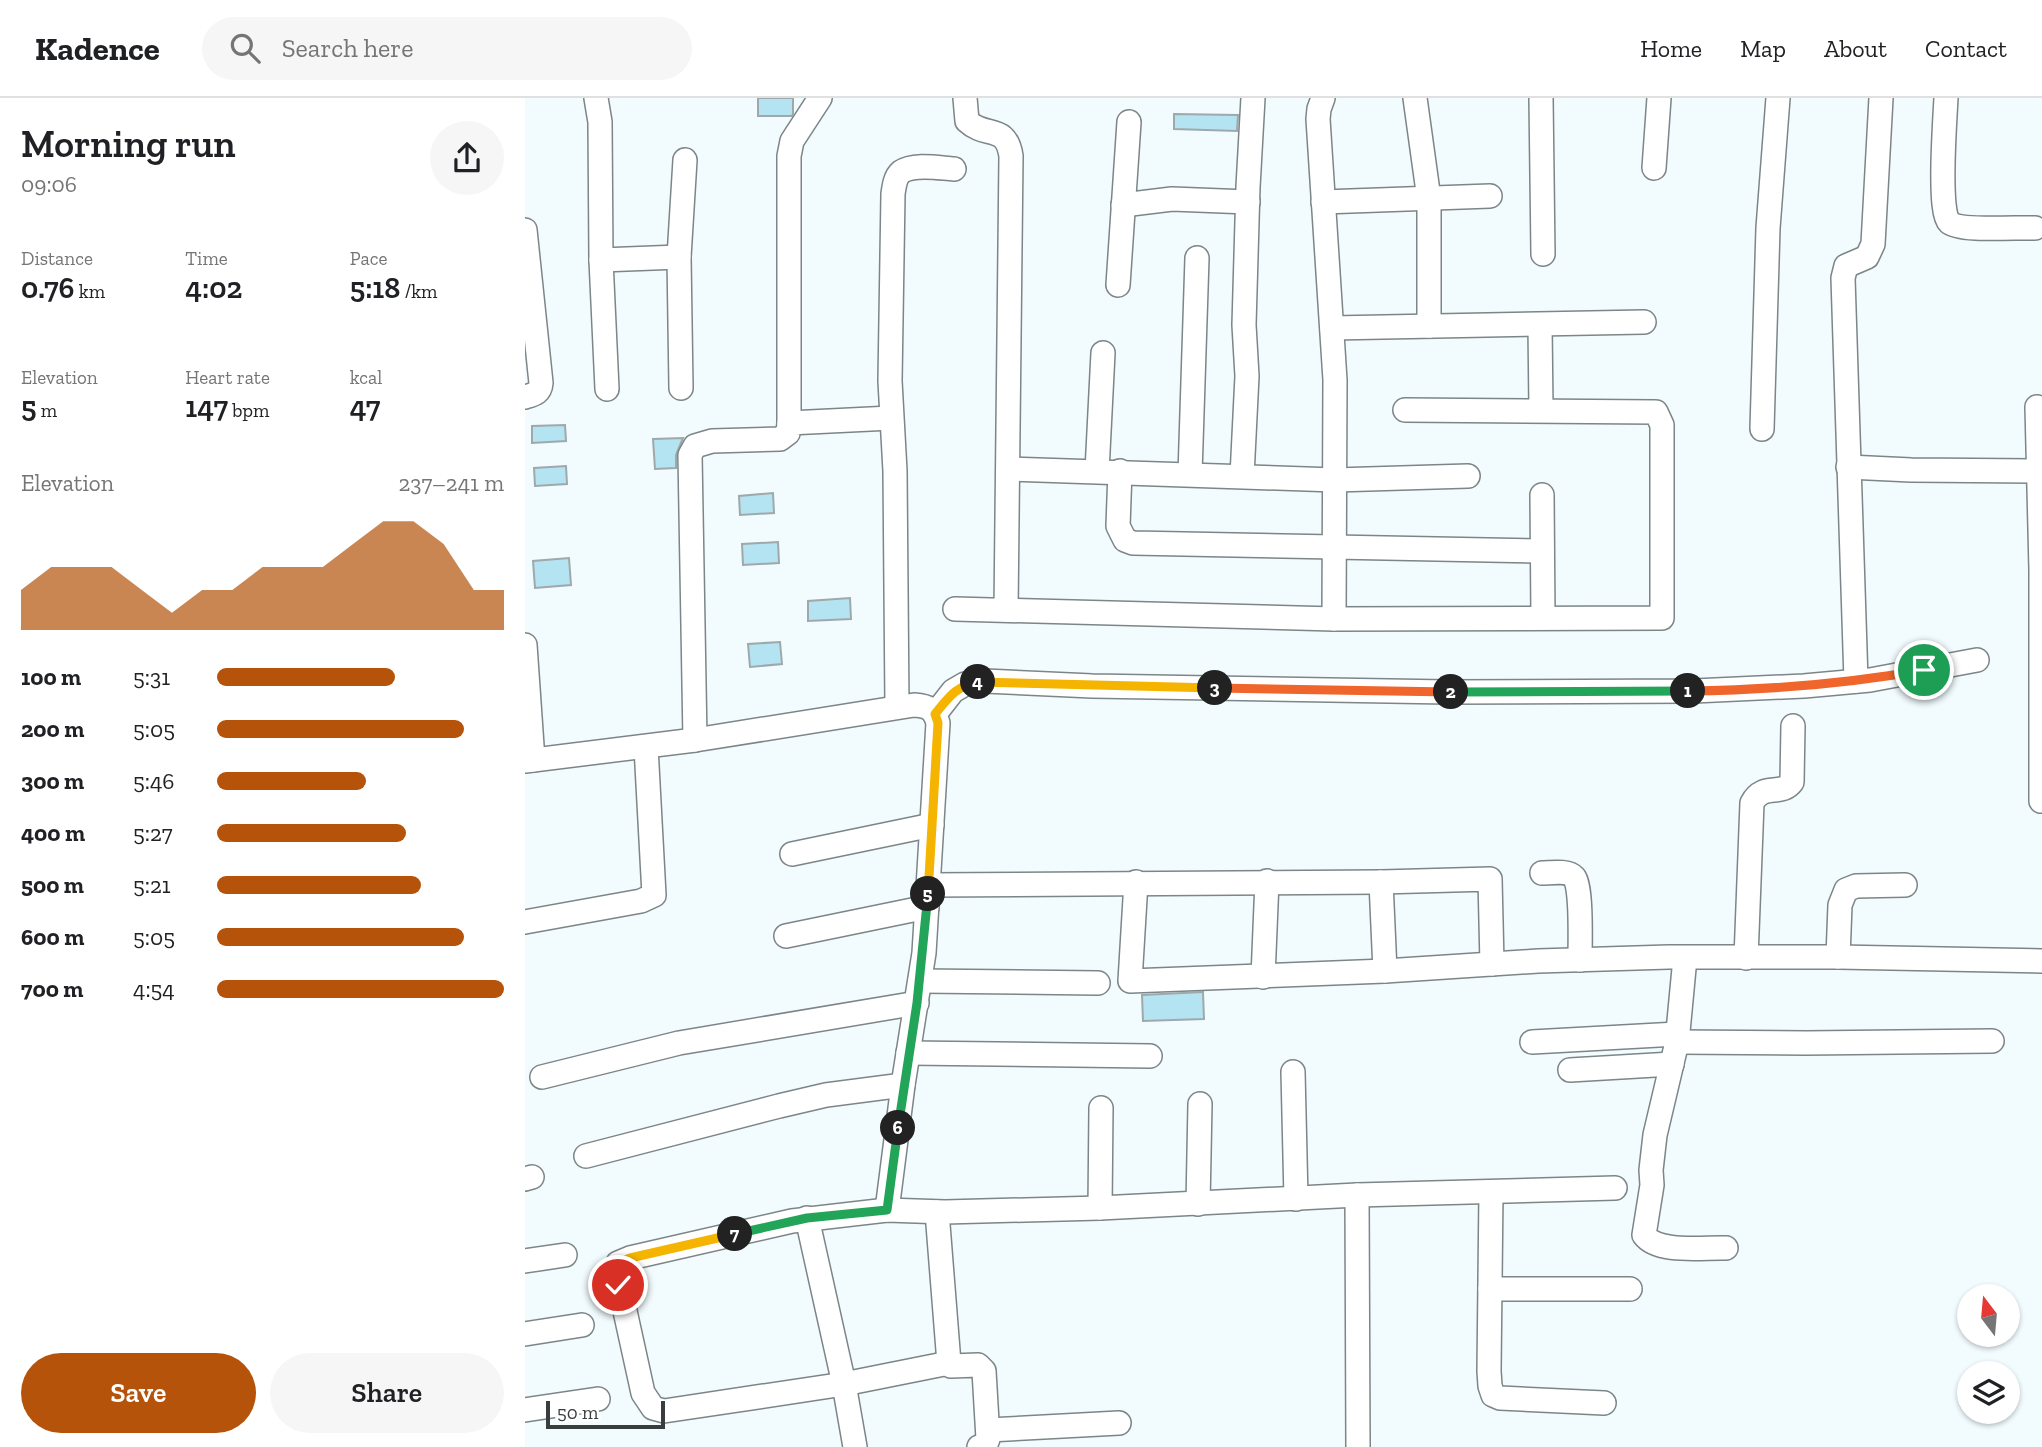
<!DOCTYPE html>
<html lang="en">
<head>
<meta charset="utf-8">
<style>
  body { margin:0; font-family:"Zilla Slab",serif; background:#f6f6f6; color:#202124; height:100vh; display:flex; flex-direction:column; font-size:26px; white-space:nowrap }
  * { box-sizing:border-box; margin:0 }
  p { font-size:23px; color:#757577 }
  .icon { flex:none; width:38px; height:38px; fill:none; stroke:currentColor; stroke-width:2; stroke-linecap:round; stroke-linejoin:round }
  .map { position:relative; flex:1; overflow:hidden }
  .details { display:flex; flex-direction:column; background:#fff; width:525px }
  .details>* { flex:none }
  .needle { width:46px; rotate:344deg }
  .tools { position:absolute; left:1432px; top:1186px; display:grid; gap:14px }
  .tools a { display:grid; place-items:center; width:63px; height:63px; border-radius:50%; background:#fff; box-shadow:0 2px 5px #0004; font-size:35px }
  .scale { position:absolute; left:21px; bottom:18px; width:119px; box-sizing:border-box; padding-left:7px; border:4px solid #393d3e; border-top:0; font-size:19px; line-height:24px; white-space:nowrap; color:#393d3e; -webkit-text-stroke:5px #fff; paint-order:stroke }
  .pin { position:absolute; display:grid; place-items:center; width:60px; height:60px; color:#fff; margin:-30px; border:4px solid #fff; border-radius:50%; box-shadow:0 2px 7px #0007 }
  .km { position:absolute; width:35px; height:35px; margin:-18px; border-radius:50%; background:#222; color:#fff; font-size:19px; line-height:35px; text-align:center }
  .round { display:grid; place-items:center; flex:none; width:74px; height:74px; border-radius:37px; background:#f6f6f6 }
  .overview { display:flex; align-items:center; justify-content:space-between; height:119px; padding:0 21px }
  h1 { font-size:38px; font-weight:600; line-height:52px }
  .figures { display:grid; grid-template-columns:repeat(3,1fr); gap:10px; height:119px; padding:7px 21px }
  .figures div { display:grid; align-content:center }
  .figures b { font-size:30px; font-weight:600 }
  .figures small { font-size:19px; font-weight:400 }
  .figures p { font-size:19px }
  .chart { height:196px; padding:14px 21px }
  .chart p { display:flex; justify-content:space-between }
  .chart svg { width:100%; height:126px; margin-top:7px; fill:#b45309; opacity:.7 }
  .button { display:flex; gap:14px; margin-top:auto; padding:14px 21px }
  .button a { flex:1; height:80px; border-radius:42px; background:#b45309; color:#fff; font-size:28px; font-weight:600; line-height:80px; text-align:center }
  .button a+a { background:#f6f6f6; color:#202124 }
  ul { padding:0 21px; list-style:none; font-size:23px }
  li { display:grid; grid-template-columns:112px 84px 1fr; align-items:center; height:52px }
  li i { height:18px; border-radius:9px; background:#b45309 }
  header { display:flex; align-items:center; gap:42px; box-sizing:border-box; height:98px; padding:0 35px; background:#fff; border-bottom:2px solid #e0e0e0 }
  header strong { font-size:33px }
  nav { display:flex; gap:38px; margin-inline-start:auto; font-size:24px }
  .search { width:490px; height:63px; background:#f6f6f6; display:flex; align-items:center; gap:18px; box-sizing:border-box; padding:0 24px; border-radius:38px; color:#757577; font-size:26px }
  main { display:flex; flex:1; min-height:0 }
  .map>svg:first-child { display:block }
  .building { fill:#b4e4f1; stroke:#9fa8aa; stroke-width:2 }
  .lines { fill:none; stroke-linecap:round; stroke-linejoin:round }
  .minor-casing { stroke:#7c8587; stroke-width:26 }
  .minor { stroke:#fff; stroke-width:23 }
  .split-1-casing { stroke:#fff; stroke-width:14 }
  .split-2-casing { stroke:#fff; stroke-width:14 }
  .split-3-casing { stroke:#fff; stroke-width:14 }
  .split-4-casing { stroke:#fff; stroke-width:14 }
  .split-5-casing { stroke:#fff; stroke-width:14 }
  .split-6-casing { stroke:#fff; stroke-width:14 }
  .split-7-casing { stroke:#fff; stroke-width:14 }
  .split-8-casing { stroke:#fff; stroke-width:14 }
  .split-1 { stroke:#f0652b; stroke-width:9 }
  .split-2 { stroke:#22a559; stroke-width:9 }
  .split-3 { stroke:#f0652b; stroke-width:9 }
  .split-4 { stroke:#f5b400; stroke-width:9 }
  .split-5 { stroke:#f5b400; stroke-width:9 }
  .split-6 { stroke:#22a559; stroke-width:9 }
  .split-7 { stroke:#22a559; stroke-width:9 }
  .split-8 { stroke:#f5b400; stroke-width:9 }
</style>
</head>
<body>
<header>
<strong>Kadence</strong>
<div class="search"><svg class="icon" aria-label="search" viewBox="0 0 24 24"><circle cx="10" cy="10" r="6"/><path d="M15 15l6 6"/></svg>Search here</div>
<nav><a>Home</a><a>Map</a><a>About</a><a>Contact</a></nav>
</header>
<main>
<section class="details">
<div class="overview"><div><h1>Morning run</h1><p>09:06</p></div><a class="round"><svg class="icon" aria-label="share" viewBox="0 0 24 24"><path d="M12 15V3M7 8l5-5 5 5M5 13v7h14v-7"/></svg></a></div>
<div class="figures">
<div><p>Distance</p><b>0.76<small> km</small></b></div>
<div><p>Time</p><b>4:02</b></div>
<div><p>Pace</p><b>5:18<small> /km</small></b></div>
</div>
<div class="figures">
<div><p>Elevation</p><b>5<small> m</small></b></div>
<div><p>Heart rate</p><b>147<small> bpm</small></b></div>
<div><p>kcal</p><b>47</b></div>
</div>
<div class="chart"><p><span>Elevation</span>237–241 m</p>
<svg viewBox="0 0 160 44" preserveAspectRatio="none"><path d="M0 44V30L10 22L20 22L30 22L40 30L50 38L60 30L70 30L80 22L90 22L100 22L110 14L120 6L130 6L140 14L150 30L160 30V44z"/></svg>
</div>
<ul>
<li><b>100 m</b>5:31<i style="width:62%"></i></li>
<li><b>200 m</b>5:05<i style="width:86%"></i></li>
<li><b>300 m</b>5:46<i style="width:52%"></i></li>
<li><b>400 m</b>5:27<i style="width:66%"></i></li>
<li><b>500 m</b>5:21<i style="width:71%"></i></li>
<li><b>600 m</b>5:05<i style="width:86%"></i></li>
<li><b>700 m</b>4:54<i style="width:100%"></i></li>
</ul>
<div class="button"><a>Save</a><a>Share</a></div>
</section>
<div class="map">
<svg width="1517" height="1349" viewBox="0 0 1517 1349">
  <rect width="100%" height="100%" fill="#f2fcfe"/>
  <!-- building -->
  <g class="building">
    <path d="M233,0H268V16L267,18H233Z"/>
    <path d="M649,16L713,17L712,33L649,31Z"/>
    <path d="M40,327L41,343L7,345V328Z"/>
    <path d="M158,340L151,357V370L130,371L128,341Z"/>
    <path d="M41,368L42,386L10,388L9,370Z"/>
    <path d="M248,395L249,415L215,417L214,398Z"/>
    <path d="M253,444L254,465L218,467L217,446Z"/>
    <path d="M44,460L46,487L10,490L8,463Z"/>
    <path d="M325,500L326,521L283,523V503Z"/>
    <path d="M255,544L257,566L225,569L223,546Z"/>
    <path d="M678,894L679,921L618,923L617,897Z"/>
  </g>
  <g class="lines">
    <!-- minor casing -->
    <g class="minor-casing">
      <g id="minor">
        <path d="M71,0L75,24L76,162L82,291"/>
        <path d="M440,0L442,23C461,41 481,25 486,58L481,512"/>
        <path d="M798,0L794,11L793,21L810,282L809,521"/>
        <path d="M890,0L904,101V228"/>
        <path d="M1016,0L1018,156"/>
        <path d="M1421,0C1420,20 1413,114 1424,124C1434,134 1494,129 1510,130"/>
        <path d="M1129,70L1134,0"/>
        <path d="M798,104L965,98"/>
        <path d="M598,107L647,101L723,104"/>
        <path d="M0,132L16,285C15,295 10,296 0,299"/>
        <path d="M76,162L154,159"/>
        <path d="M593,187L604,24"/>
        <path d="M1015,227L1016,312"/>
        <path d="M807,230L1119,224"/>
        <path d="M156,290L154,159L160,62"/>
        <path d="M1512,309L1516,472V703"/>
        <path d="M264,325V58L267,43L295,0"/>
        <path d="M1237,331L1243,130L1253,0"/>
        <path d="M1323,369L1386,372L1514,373"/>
        <path d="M484,371L810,382L943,378"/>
        <path d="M572,373L578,255"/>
        <path d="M595,373L593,428L600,442L608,445L1017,453"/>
        <path d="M665,376L672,160"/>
        <path d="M717,378L722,278L719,227L723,89L728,0"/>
        <path d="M1017,397L1018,520"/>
        <path d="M430,511L809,521L1137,520V327L1131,314L880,312"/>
        <path d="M0,547L8,662"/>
        <path d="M1331,583L1318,180L1321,168L1342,159L1348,146L1356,0"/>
        <path d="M372,609L370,373L365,283L368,96C369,89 370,79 376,74C389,65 414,70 429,71"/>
        <path d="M410,616L428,593L440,586L460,583L567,588L923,594L1169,593L1279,588L1345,582L1452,562"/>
        <path d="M170,642L165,357L170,348L187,343L255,341L263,335L264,325L366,320"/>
        <path d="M0,663L170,642L389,607C404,608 409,611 413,625L399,855L378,987L362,1112"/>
        <path d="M267,756L407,727"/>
        <path d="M1017,775C1025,775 1043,772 1049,779C1057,787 1055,848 1055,862"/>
        <path d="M611,784L605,883L860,873L1013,863L1144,859H1313L1517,863"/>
        <path d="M856,784L860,873"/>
        <path d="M404,787L856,784L965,781L967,866"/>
        <path d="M0,824L116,803L129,797L121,649"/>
        <path d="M261,838L402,809"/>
        <path d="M1313,859L1315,807L1321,792L1331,788L1380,787"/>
        <path d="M1160,860L1152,944L1130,1037L1126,1072L1127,1087L1119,1137C1133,1156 1179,1149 1201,1150"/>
        <path d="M1221,860L1227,705C1238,684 1256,699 1267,684L1268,628"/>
        <path d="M738,879L742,783"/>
        <path d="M395,883L573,885"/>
        <path d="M1007,944L1152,936"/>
        <path d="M1152,944L1281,945L1467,943"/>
        <path d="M383,955L625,958"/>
        <path d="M1045,972L1147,966"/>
        <path d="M768,974L771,1101"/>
        <path d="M17,979L154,945L392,905"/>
        <path d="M61,1058L254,1008L301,997L378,987"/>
        <path d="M0,1081L7,1079"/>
        <path d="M966,1094L964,1273L965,1288L968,1297L975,1300L1079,1305"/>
        <path d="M832,1097L833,1349"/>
        <path d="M673,1106L675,1006"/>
        <path d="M575,1110L576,1010"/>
        <path d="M412,1114L424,1265L426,1268L453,1267L459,1273L463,1341L461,1346L454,1349"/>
        <path d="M282,1120L319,1286L330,1349"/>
        <path d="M0,1163L40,1157"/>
        <path d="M965,1191H1105"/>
        <path d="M0,1236L57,1227"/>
        <path d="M424,1265L319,1286L139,1313L128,1310L118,1295L91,1172L93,1165L105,1160L267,1123L362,1112L420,1114L575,1110L832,1097L1090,1090"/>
        <path d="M0,1312L73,1301"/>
        <path d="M463,1332L594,1325"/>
      </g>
    </g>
    <!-- minor -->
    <use href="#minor" class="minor"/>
  </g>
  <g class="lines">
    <!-- split-1 casing -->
    <g class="split-1-casing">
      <path id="split-1" d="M1163,593C1242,592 1321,586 1399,572"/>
    </g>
    <!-- split-2 casing -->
    <g class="split-2-casing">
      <path id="split-2" d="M926,594L1163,593"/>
    </g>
    <!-- split-3 casing -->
    <g class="split-3-casing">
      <path id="split-3" d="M690,590L926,594"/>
    </g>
    <!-- split-4 casing -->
    <g class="split-4-casing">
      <path id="split-4" d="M453,584L690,590"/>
    </g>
    <!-- split-5 casing -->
    <g class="split-5-casing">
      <path id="split-5" d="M403,796L413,625L410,616C424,599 431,588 453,584"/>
    </g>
    <!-- split-6 casing -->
    <g class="split-6-casing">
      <path id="split-6" d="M373,1030L392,905L403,796"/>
    </g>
    <!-- split-7 casing -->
    <g class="split-7-casing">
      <path id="split-7" d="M210,1136L282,1120L362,1112L373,1030"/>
    </g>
    <!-- split-8 casing -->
    <g class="split-8-casing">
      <path id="split-8" d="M93,1187L91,1172L93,1165L105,1160L210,1136"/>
    </g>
    <!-- split-1 -->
    <use href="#split-1" class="split-1"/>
    <!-- split-2 -->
    <use href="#split-2" class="split-2"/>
    <!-- split-3 -->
    <use href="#split-3" class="split-3"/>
    <!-- split-4 -->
    <use href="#split-4" class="split-4"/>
    <!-- split-5 -->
    <use href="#split-5" class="split-5"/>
    <!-- split-6 -->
    <use href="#split-6" class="split-6"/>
    <!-- split-7 -->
    <use href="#split-7" class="split-7"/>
    <!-- split-8 -->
    <use href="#split-8" class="split-8"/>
  </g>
</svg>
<div class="tools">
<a><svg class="needle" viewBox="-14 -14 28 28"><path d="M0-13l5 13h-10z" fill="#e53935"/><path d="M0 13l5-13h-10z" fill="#757577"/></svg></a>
<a><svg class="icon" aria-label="layers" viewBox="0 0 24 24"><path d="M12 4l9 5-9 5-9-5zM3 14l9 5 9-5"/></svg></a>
</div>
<div class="scale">50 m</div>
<div class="pin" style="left:1399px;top:572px;background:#1e9e55"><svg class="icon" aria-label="arrive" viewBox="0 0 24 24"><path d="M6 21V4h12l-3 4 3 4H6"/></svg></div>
<div class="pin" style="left:93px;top:1187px;background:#d93025"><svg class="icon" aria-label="check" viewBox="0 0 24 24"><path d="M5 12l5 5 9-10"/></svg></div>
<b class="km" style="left:1163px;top:593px">1</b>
<b class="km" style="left:926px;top:594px">2</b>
<b class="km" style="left:690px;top:590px">3</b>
<b class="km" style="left:453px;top:584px">4</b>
<b class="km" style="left:403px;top:796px">5</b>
<b class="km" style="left:373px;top:1030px">6</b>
<b class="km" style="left:210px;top:1136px">7</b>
</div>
</main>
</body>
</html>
